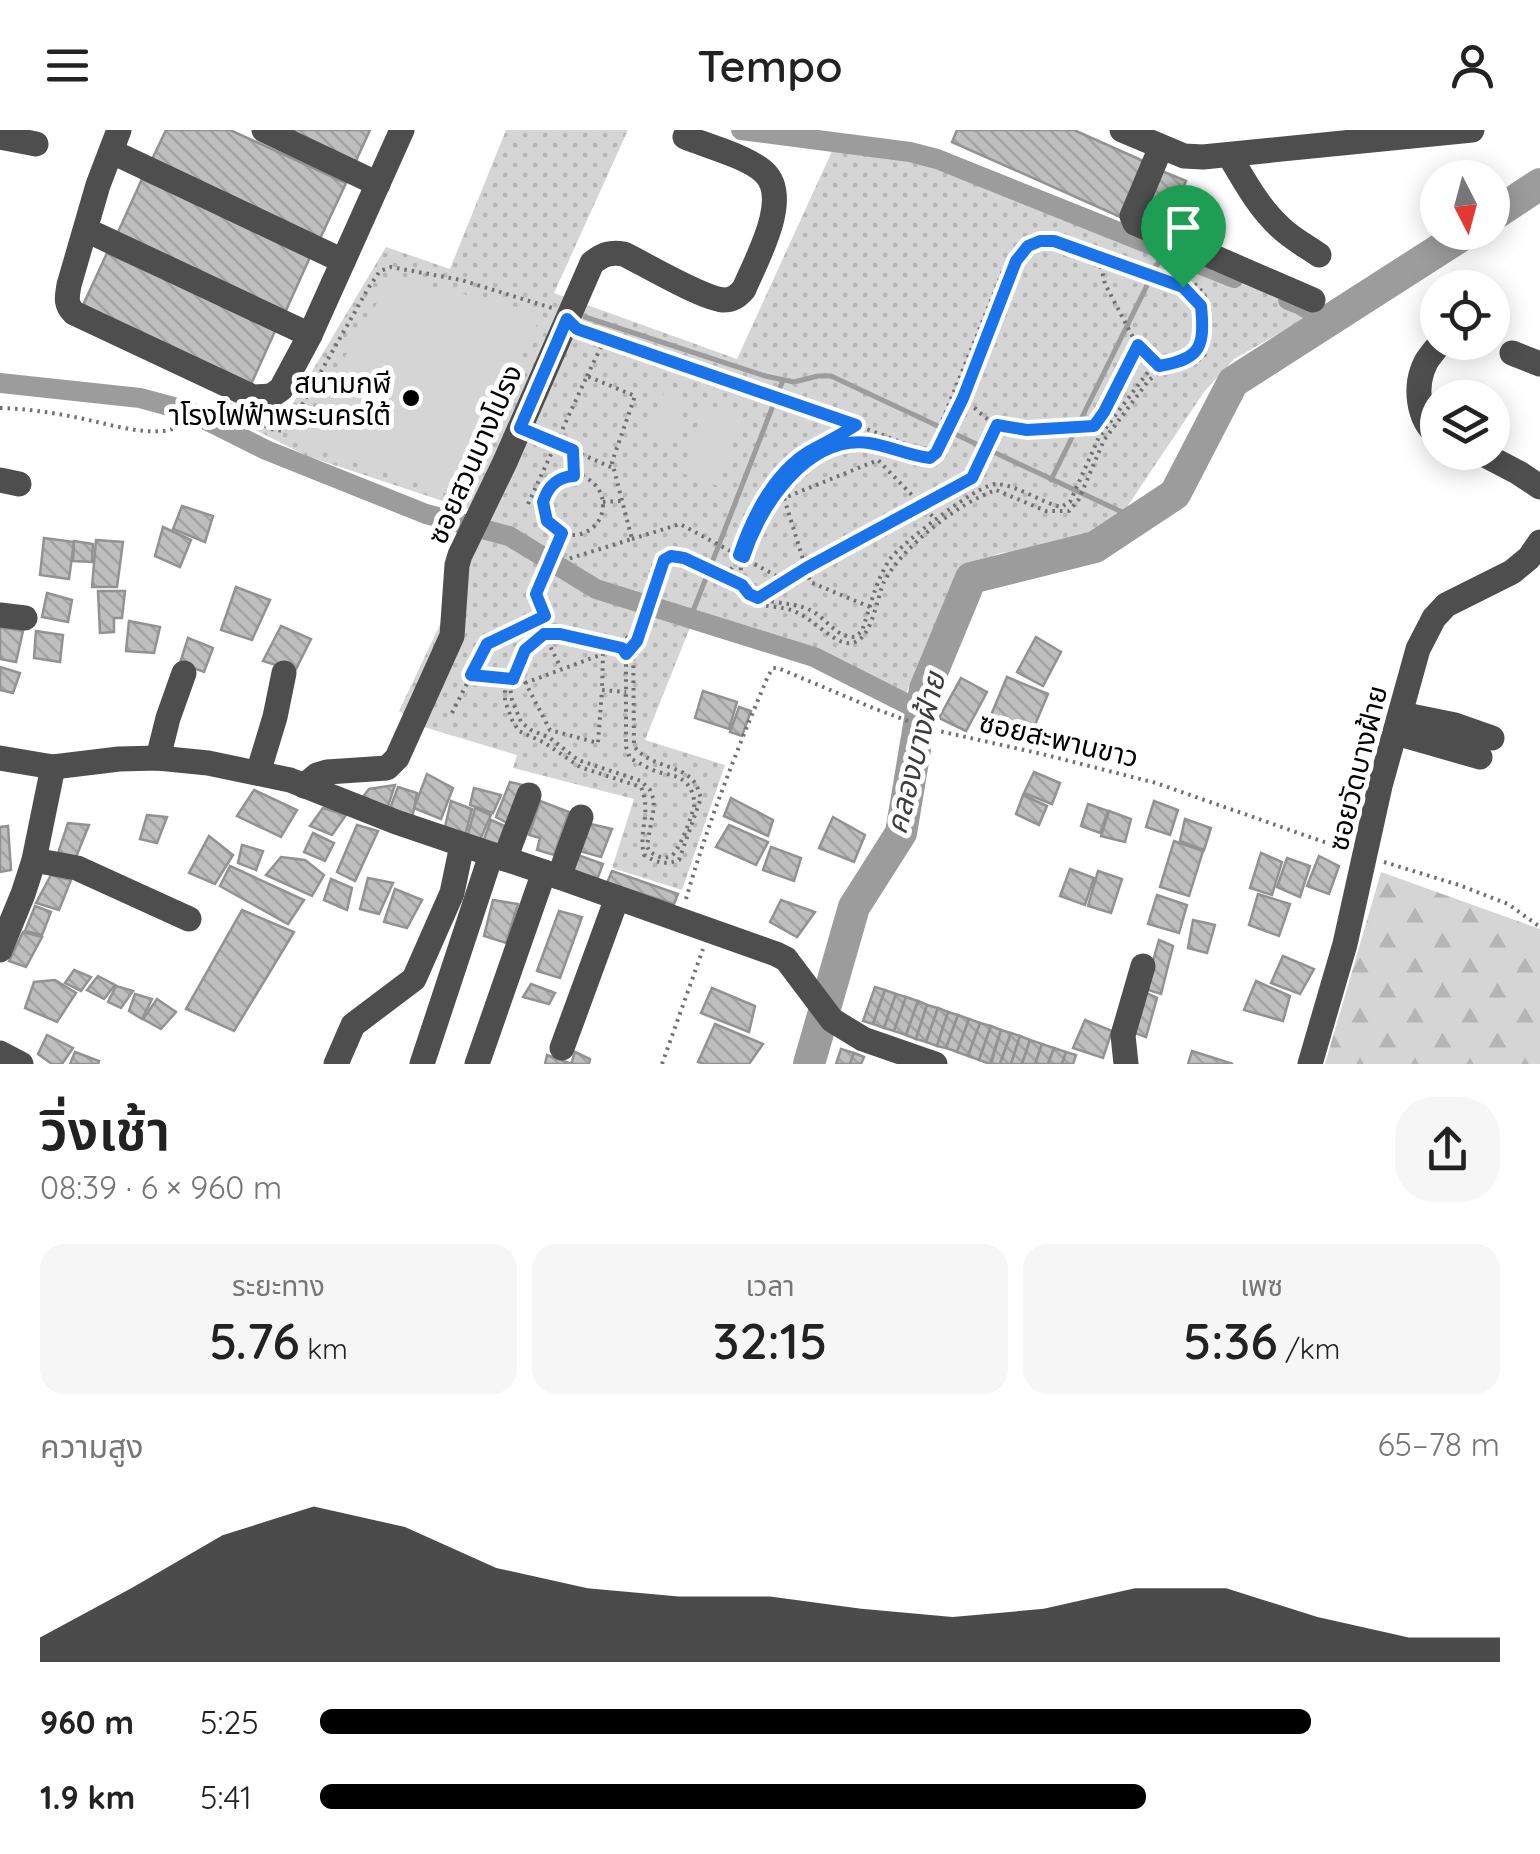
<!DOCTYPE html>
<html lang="th">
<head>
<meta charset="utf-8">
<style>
  body { margin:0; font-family:Quicksand,"Noto Sans Thai",sans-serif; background:#f6f6f6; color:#222; height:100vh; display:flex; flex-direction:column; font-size:38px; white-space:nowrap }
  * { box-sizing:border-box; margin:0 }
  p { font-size:32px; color:#767676 }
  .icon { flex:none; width:55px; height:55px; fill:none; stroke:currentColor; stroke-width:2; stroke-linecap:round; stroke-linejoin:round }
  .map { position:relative; height:934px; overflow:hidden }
  .panel { display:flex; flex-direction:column; background:#fff; flex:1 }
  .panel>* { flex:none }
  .needle { width:65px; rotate:174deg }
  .tools { position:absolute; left:1420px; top:30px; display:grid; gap:20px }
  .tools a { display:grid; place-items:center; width:90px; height:90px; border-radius:50%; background:#fff; box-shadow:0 5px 25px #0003; font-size:50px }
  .pin { position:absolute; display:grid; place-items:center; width:85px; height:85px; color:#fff; margin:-102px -42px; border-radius:50% 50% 50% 0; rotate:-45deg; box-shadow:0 0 10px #0007 }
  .pin .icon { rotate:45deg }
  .round { display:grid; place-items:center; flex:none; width:105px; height:105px; border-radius:40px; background:#f6f6f6 }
  .head { display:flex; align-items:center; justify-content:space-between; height:170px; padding:0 40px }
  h1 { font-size:55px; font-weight:600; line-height:75px }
  .stats { display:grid; grid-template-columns:repeat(3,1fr); gap:15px; height:170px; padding:10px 40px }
  .stats div { display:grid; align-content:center; border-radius:25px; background:#f6f6f6; text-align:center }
  .stats b { font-size:50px; font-weight:600 }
  .stats small { font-size:28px; font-weight:400 }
  .stats p { font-size:28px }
  .chart { height:280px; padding:20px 40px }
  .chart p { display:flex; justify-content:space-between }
  .chart svg { width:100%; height:180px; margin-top:10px; fill:#000; opacity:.7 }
  ul { padding:0 40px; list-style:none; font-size:32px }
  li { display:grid; grid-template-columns:160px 120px 1fr; align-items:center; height:75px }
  li i { height:25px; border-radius:12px; background:#000 }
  header { display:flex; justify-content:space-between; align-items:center; height:130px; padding:0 40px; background:#fff; font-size:45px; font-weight:600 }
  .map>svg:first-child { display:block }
  .green { fill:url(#green-dots) }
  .forest { fill:url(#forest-firs) }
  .pitch { fill:#d5d5d5 }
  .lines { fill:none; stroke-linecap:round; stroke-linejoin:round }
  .stream { stroke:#9c9c9c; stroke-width:5 }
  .canal { stroke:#9c9c9c; stroke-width:20 }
  .river { stroke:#9c9c9c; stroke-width:32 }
  .building { fill:url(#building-back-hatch); stroke:#929292; stroke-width:2.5 }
  .path { stroke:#707070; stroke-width:4; stroke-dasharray:2.5 5; stroke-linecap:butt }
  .minor { stroke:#4e4e4e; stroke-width:25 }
  .route-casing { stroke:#fff; stroke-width:20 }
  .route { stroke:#1a73e8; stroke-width:12 }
  .poi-dot { fill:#000; stroke:#fff; stroke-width:4 }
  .labels { text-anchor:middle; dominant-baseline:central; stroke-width:10; stroke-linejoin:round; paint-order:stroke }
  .poi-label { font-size:28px; fill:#000; stroke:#fff; text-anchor:end }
  .street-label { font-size:28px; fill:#000; stroke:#fff }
  .water-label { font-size:30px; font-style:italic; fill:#3d3d3d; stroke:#fff }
</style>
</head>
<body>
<header><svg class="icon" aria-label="menu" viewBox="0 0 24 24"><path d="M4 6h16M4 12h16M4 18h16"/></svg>Tempo<svg class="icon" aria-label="person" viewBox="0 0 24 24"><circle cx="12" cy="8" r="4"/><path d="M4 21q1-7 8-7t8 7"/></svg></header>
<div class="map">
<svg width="1540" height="934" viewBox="0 0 1540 934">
  <defs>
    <pattern id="green-dots" width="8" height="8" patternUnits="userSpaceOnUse" patternTransform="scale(2.5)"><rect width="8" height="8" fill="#d5d5d5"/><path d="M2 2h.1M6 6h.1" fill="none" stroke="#b5b5b5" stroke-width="1.8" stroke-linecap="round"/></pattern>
    <pattern id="forest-firs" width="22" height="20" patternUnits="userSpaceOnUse" patternTransform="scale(2.5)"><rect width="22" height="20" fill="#d5d5d5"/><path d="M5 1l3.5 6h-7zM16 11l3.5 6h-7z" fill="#b5b5b5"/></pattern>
    <pattern id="building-back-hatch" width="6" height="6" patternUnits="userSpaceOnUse" patternTransform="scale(2.5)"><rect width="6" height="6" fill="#bebebe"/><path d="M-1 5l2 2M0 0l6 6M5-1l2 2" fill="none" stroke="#a2a2a2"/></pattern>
  </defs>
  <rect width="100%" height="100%" fill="#fff"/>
  <!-- green -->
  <path class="green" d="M506,0H628L554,163L737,229L838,8L938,19L1324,178L1234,229L1204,262L1113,398L1070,415L1000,423L969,436L903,569L697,480L645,610L725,635L682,760L612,738L634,669L513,638L517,625L424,597L399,581L491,387L307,326L210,277L218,267L280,295L386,117L450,139Z"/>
  <!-- forest -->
  <path class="forest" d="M1381,742L1540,799V934H1325Z"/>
  <!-- pitch -->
  <g class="pitch">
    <path d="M402,149L533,181L537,186L538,192L459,358L446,361L308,316L301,311L300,303L387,156Z"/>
    <path d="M665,260L688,268L671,315L648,307Z"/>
    <path d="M706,275L742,288L718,356L682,343Z"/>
  </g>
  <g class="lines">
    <!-- stream -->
    <g class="stream">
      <path d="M585,187L765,246L794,252L818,246H831L1137,389"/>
      <path d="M1051,350L1164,121"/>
      <path d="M690,489L783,250"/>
    </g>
    <!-- canal -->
    <g class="canal">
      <path d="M741,0L910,22L937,29L1234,148"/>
      <path d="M1288,170L1301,175L1328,192"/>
      <path d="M0,253L140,268L188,281L266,320L426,384L509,406L596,459L814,527L921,581"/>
    </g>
    <!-- river -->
    <g class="river">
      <path d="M1492,86L1540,54"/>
      <path d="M809,934L854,777L901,703L925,559L971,448L1095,417L1175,364L1233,252L1467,102"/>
    </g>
  </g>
  <!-- building -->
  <g class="building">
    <path d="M166,0H230L346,53L317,115L148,38Z"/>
    <path d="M278,0H370L354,35Z"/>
    <path d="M957,0H1074L1150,34L1125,89L952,12Z"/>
    <path d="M1157,39L1186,51L1180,66L1207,78L1193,110L1136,86Z"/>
    <path d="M142,49L311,125L283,187L114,111Z"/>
    <path d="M107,123L276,199L248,261L79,184Z"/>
    <path d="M182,376L213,386L205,412L173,399Z"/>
    <path d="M163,397L191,410L180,437L155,426Z"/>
    <path d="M44,408L74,412L69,449L40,445Z"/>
    <path d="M96,410L123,412L117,457H92Z"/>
    <path d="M74,411L93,414L92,432L73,431Z"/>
    <path d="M236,457L270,470L252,510L221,500Z"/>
    <path d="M98,461H125L122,488H114V502L100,503Z"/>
    <path d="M47,463L72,470L68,492L42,487Z"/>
    <path d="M129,491L160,497L154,523L126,521Z"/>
    <path d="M281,496L311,509L295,541L263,531Z"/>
    <path d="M0,497L23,501L16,532L0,529Z"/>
    <path d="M36,501L63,505L60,532L34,528Z"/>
    <path d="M1036,507L1061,522L1043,556L1017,542Z"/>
    <path d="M188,508L213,518L204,542L180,533Z"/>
    <path d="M0,537L20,543L13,563L0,560Z"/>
    <path d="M1007,547L1048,564L1029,609L989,590Z"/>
    <path d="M961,548L987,562L966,601L939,588Z"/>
    <path d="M703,561L737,572L729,599L695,588Z"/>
    <path d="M739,577L751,581L742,606L730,602Z"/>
    <path d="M1034,642L1060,653L1052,674L1024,663Z"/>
    <path d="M427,644L453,658L441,689L414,678Z"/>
    <path d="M510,652L527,656L509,694L496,687Z"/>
    <path d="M395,655L387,679L362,668L369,659Z"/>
    <path d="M398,657L417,663L412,689L389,681Z"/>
    <path d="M474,658L501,665L493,683L470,675Z"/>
    <path d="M254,660L297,680L281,707L237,686Z"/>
    <path d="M1023,665L1047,676L1039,695L1016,684Z"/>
    <path d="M731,668L773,690L768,706L724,686Z"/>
    <path d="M451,671L472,679L465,706L444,701Z"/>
    <path d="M540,671L569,682L554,725L537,720L540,708L529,705Z"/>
    <path d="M1154,671L1178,680L1170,705L1146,697Z"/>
    <path d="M1088,674L1108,681L1100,703L1081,696Z"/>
    <path d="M323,678L346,685L332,705L310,696Z"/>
    <path d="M475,678L491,685L480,710L467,708Z"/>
    <path d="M1109,681L1131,689L1125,712L1101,706Z"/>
    <path d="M147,685L167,687L157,713L140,709Z"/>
    <path d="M833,687L865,705L854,732L819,718Z"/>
    <path d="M1185,689L1211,698L1204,720L1180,711Z"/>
    <path d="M491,690L505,696L498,715L483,712Z"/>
    <path d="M68,693L89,695L76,727L58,723Z"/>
    <path d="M586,693L612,699L601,727L576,720Z"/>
    <path d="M357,695L378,701L355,751L337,742Z"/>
    <path d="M729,695L768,712L756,735L716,717Z"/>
    <path d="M8,696L11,740L0,742V697Z"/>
    <path d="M313,703L334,713L325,731L304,722Z"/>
    <path d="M209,706L233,725L215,754L189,743Z"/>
    <path d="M1174,711L1203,721L1189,766L1160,757Z"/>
    <path d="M242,715L263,721L256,740L238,733Z"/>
    <path d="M771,717L801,728L794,751L763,740Z"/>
    <path d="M1261,723L1282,732L1272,765L1250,758Z"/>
    <path d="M575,724L603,734L596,752L568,742Z"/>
    <path d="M1319,726L1339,736L1329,764L1307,756Z"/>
    <path d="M281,727L305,730L324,745L312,766L266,745Z"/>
    <path d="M1287,728L1310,736L1300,767L1277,757Z"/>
    <path d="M230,736L304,770L288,794L220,756Z"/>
    <path d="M1070,739L1094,748L1085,775L1060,766Z"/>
    <path d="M612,741L678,764L674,774L607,753Z"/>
    <path d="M1098,741L1122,749L1111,783L1088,776Z"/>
    <path d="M51,745L71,750L59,780L36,773Z"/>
    <path d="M368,748L393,753L379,784L360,779Z"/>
    <path d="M331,749L352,758L347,780L324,770Z"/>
    <path d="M395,759L422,770L407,798L384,792Z"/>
    <path d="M1258,764L1290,774L1279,806L1249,795Z"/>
    <path d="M1157,765L1187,775L1179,803L1148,794Z"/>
    <path d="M493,770L518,774L506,813L484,806Z"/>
    <path d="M781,770L815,782L797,807L770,792Z"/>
    <path d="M35,776L51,782L42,805L25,801Z"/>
    <path d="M242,780L294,802L234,901L186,879Z"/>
    <path d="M559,781L582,787L560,848L537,841Z"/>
    <path d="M1193,790L1215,795L1207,823L1188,818Z"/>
    <path d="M23,802L42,807L26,837L9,831Z"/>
    <path d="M1159,810L1173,816L1161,864L1145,859Z"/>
    <path d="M1283,826L1314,839L1300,864L1271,853Z"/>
    <path d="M74,840L91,847L81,861L65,853Z"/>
    <path d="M98,846L115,855L104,869L87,860Z"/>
    <path d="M55,850L76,863L57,892L25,878L34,852Z"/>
    <path d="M1256,851L1290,866L1283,891L1244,880Z"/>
    <path d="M531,854L555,863L549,874L523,867Z"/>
    <path d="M116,856L133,861L121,878L108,872Z"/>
    <path d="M875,857L885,860L873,894L863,891Z"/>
    <path d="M712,858L755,876L749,902L701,883Z"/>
    <path d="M885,860L896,864L884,898L873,894Z"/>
    <path d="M1145,862L1157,868L1146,907L1135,903Z"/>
    <path d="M135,864L152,869L142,889L129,881Z"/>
    <path d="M896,864L906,867L894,901L884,898Z"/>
    <path d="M906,867L918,871L906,905L894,901Z"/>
    <path d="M157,869L176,882L161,899L143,889Z"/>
    <path d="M918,871L927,875L916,909L906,905Z"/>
    <path d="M927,875L938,878L926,912L916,909Z"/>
    <path d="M938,878L948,882L937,916L926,912Z"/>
    <path d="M948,882L958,885L946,918L937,916Z"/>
    <path d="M958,885L969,889L957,922L946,918Z"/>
    <path d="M969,889L980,893L968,926L957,922Z"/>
    <path d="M1085,890L1112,901L1103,928L1073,918Z"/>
    <path d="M980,893L991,896L979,930L968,926Z"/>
    <path d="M715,894L763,914L749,934H704L698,932Z"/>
    <path d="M991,896L1001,900L990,934L979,930Z"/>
    <path d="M1001,900L1011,903L1000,934H991Z"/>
    <path d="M1011,903L1020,906L1011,934H1000Z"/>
    <path d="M47,905L73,918L62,934H52L38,924Z"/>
    <path d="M1020,906L1030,910L1022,934H1011Z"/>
    <path d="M1030,910L1042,914L1035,934H1022Z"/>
    <path d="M1042,914L1054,918L1048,934H1035Z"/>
    <path d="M1054,918L1066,922L1062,934H1048Z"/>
    <path d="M841,919L854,923L850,934H836Z"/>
    <path d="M1192,921L1233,934H1188Z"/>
    <path d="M75,922L99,931L98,934H70Z"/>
    <path d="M575,922L590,929L589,934H571Z"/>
    <path d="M1066,922L1076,925L1073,934H1062Z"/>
    <path d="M854,923L864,927L861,934H850Z"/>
    <path d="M547,925L569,933V934H545Z"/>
  </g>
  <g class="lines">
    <!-- path -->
    <g class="path">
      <path d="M1053,105L1194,153C1198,158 1203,161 1205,167C1214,185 1210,211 1203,228L1182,238L1160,242L1149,250L1104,310L1079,369L1069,381H1046L996,360C958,373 902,417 884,452C876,468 872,516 847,513C830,511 810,484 787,479C749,471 746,482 729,441C739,432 741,418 746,405C751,393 757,381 764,369C789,328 818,320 856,295L919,319L931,318L1003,141C1020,115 1020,107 1053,105Z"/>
      <path d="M1040,111H1054L1183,157L1201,176C1208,241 1190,219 1148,242L1099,307L1070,372L1061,377C1040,372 1017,355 996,354C978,354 901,414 890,429C876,450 870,477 862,501L855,507C834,507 827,488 810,480C794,472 762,473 750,465C742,459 740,447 741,437C744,414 780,351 798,336C808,328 821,322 832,318C869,305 895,324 930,328L937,323L963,268L1016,131L1028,116Z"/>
      <path d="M1099,129L1105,154L1136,213L1159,237"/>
      <path d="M582,201L856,295"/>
      <path d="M587,246L602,215L836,295"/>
      <path d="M963,268C973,276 984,288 995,294C1018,305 1067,295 1094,296L1104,282L1138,215"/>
      <path d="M0,278C32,279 62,284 93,291C115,296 139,303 163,301C186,299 204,276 228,280"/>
      <path d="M251,289L271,299L282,301L290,296L369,157L380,141L391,137L461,150L552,178"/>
      <path d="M540,306L613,338"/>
      <path d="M573,320L574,345"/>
      <circle cx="573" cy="375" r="30"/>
      <path d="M603,372L622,371"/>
      <path d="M528,374L587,246L635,266L612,332L632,409L568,429"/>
      <path d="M632,409L680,394L786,451"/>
      <path d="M758,469L805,439L972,347L997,295"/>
      <path d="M870,477L810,452L784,368L878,330L936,390"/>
      <path d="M633,501L626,509L619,510L545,496L521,514L512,531L505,555V571L512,590L519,601L545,613L580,637L641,657C652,683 638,700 644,725C657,733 665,735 679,730L701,668C699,663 698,657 695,653C682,634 650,638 634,616L633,501L654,433L663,420L680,419L729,441"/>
      <path d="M544,504H559L622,518L626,522V617L630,628C639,633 649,639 658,642C669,645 679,645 687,654C692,659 695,669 694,676C692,686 679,722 671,726C663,730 656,726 649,721L647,716L653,682L654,670L650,660L641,651L578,630L550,608L531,600L521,592L512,570L510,557L525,520Z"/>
      <path d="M544,504L561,538"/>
      <path d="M626,524L637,511L664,430L671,426L684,428L742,455"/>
      <path d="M511,534L524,550L550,600L598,613L602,560L626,562"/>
      <path d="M473,545L508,548"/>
      <path d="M525,553L603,524L602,560"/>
      <path d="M452,583L487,514L545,486L535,464L561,403"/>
      <path d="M1384,732L1459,755L1508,774L1540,797"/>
      <path d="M686,769C708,692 737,620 768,546L773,538H778L873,578L930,599L1042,624L1156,653L1347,720"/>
      <path d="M662,934L703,819"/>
    </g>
    <!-- minor -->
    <g class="minor">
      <path d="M119,0L98,55L69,155C67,167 65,174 74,183L253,267L271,266L281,259L310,205L402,0"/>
      <path d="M264,0L378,54"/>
      <path d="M1122,0L1184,26L1203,27L1472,0"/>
      <path d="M0,7L36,14"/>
      <path d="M1161,17L1132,86L1135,93L1313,170"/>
      <path d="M1229,25C1244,50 1258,77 1280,97C1291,108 1306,116 1319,125"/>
      <path d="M123,27L343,131"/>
      <path d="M97,105L310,205"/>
      <path d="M1512,223L1540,234"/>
      <path d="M1438,306C1417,289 1414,255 1426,232C1430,225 1436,219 1441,212"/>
      <path d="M1479,322L1519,343L1540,357"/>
      <path d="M0,350L19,354"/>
      <path d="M0,485L25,488"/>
      <path d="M1401,584L1455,595L1492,608"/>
      <path d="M1396,603L1480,627"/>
      <path d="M0,628L53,637L119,629L158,628L208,633L290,650L396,692L559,747L776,824L786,829L832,890L863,909L935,934"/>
      <path d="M158,628L168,588L184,543"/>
      <path d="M258,643L275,587L284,543"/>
      <path d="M304,656L317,645L327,642L387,638L397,628L452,506L457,435L460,425L505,332L592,133C603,124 610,122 624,124C646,135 702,168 723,170C733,170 738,166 744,159C756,130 792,68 764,42C746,26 707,16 685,7"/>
      <path d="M505,729L529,665"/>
      <path d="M34,730L77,738L189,789"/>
      <path d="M559,747L581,687"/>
      <path d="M0,820L23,764L34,730L53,637"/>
      <path d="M562,918L617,768"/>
      <path d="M0,923L21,934"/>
      <path d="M336,934L353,895L414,849L452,763L462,715"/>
      <path d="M422,934L491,725"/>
      <path d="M477,934L544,742"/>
      <path d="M1126,934L1123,905L1143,836"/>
      <path d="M1310,934L1345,814L1380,656L1418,519L1434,488L1446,475L1512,442L1529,428L1540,412"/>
    </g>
  </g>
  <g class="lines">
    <!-- route casing -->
    <g class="route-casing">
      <path id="route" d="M1040,111H1054L1183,157L1201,176C1205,217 1201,229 1159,236L1138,215L1104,282L1094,296L1027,300L997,295L972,348L806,438L758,468L749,464L742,455L684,428L671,426L664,430L637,511L626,524L622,518L560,504H544L525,520L513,549L471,545L487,514L545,486L536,464L562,403L547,391L543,372C548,356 557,347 574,346L573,320L520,298L567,189L577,199L856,295C841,305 824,313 808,322C773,344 752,387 739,425L744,427C760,376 807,305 869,313C890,316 909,326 930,328L936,323L963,268L1016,131L1028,116Z"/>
    </g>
    <!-- route -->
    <use href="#route" class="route"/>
  </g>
  <!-- markers -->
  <circle class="poi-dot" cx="411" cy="268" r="10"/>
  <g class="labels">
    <!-- poi labels -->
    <g class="poi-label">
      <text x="391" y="252">สนามกฬี<tspan x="391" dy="32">าโรงไฟฟ้าพระนครใต้</tspan></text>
    </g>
    <!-- street labels -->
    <g class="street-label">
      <text transform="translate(474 324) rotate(-66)">ซอยสวนบางโปรง</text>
      <text transform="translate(1059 609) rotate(13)">ซอยสะพานขาว</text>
      <text transform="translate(1357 638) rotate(-76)">ซอยวัดบางฝ้าย</text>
    </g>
    <!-- water labels -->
    <g class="water-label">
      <text transform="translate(915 623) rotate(-76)">คลองบางฝ้าย</text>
    </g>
  </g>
</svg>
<div class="tools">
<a><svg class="needle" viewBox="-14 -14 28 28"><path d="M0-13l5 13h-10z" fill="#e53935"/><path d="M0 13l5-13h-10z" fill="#767676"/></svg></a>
<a><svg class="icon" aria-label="locate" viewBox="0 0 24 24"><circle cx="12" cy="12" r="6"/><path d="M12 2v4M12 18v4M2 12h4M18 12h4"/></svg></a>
<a><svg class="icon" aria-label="layers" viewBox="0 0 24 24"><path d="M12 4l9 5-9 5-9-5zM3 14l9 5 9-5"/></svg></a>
</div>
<div class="pin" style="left:1183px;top:157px;background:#1e9e55"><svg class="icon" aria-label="arrive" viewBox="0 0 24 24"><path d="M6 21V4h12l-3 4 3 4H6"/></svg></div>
</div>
<section class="panel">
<div class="head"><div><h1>วิ่งเช้า</h1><p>08:39 · 6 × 960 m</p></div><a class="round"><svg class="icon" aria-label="share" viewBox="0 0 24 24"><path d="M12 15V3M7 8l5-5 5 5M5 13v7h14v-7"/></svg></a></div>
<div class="stats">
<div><p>ระยะทาง</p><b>5.76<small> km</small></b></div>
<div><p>เวลา</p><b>32:15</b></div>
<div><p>เพซ</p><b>5:36<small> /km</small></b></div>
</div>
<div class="chart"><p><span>ความสูง</span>65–78 m</p>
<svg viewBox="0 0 160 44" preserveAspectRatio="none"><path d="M0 44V38L10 26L20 13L30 6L40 11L50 21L60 26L70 28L80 28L90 31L100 33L110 31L120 26L130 26L140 33L150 38L160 38V44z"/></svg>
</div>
<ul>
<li><b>960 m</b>5:25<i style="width:84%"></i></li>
<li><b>1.9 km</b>5:41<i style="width:70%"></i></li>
</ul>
</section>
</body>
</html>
